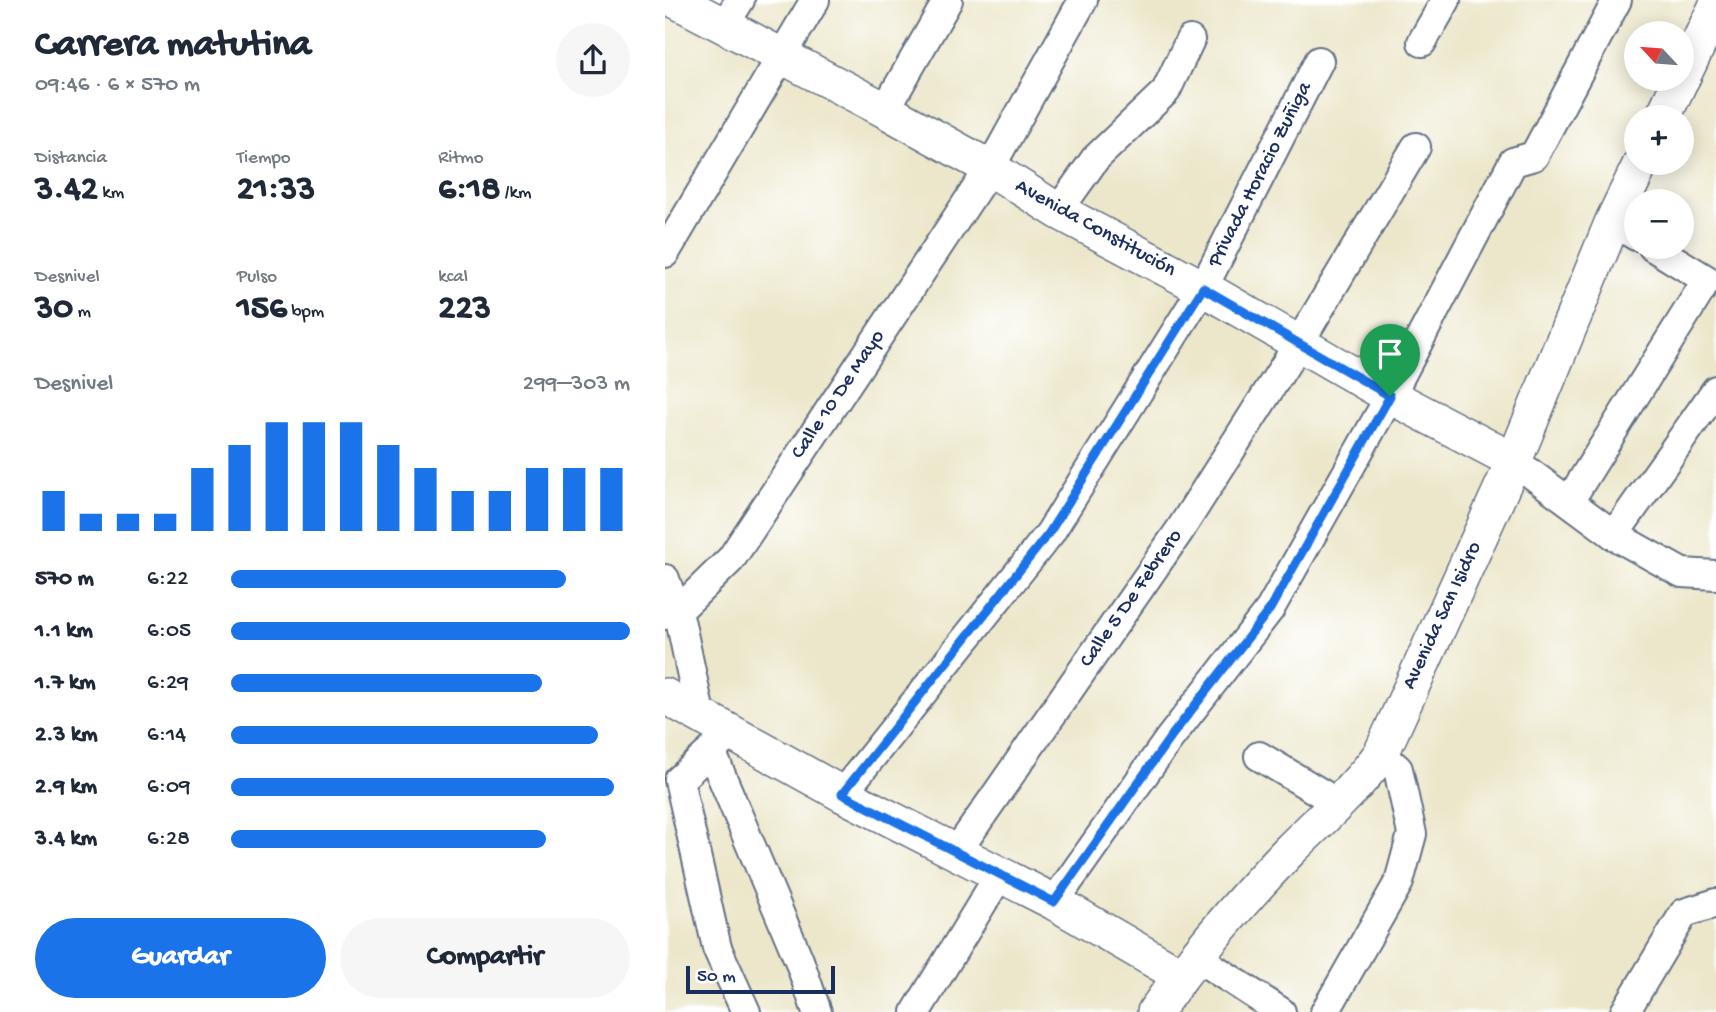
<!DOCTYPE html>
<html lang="es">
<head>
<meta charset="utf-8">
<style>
  body { margin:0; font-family:"Gochi Hand",sans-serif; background:#f6f6f7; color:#1f2937; height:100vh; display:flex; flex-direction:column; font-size:26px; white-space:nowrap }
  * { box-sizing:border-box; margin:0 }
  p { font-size:23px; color:#747a83 }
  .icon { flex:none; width:38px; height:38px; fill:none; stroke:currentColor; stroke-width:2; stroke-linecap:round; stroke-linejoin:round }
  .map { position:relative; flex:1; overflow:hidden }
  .details { display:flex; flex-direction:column; background:#fff; width:665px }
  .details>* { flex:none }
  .needle { width:46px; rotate:296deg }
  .fabs { position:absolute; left:959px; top:21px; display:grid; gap:14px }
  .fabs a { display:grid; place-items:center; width:70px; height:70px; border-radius:50%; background:#fff; box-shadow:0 4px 18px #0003; font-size:35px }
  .scale { position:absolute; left:21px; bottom:18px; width:149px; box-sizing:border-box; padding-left:7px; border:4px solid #1b2f5e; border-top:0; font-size:19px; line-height:24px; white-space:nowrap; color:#1b2f5e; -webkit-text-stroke:5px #fff; paint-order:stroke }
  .pin { position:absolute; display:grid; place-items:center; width:60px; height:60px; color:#fff; margin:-72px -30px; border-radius:50% 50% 50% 0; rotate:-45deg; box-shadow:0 0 7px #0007 }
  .pin .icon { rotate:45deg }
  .round { display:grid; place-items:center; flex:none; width:74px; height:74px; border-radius:37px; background:#f6f6f7 }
  .headline { display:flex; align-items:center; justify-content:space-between; height:119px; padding:0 35px }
  h1 { font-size:38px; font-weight:700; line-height:52px }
  .metrics { display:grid; grid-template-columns:repeat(3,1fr); gap:10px; height:119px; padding:7px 35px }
  .metrics div { display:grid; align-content:center }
  .metrics b { font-size:35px; font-weight:700 }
  .metrics small { font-size:19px; font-weight:400 }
  .metrics p { font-size:19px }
  .chart { height:196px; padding:14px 35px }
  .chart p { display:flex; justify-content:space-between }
  .chart svg { width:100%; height:126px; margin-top:7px; stroke:#1a73e8; stroke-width:6 }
  .cta { display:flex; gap:14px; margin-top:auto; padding:14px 35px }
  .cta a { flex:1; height:80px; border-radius:42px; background:#1a73e8; color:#fff; font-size:28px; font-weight:700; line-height:80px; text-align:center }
  .cta a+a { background:#f6f6f7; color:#1f2937 }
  ul { padding:0 35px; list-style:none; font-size:23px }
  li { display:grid; grid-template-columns:112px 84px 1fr; align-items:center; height:52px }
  li i { height:18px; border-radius:9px; background:#1a73e8 }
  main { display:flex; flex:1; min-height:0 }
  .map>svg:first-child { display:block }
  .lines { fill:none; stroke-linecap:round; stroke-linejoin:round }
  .minor-casing { stroke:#646f84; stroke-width:32 }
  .major-casing { stroke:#646f84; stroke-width:38 }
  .minor { stroke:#fff; stroke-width:28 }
  .major { stroke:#fff; stroke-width:35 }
  .route-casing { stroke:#fff; stroke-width:14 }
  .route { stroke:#1a73e8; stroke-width:9 }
  .labels { text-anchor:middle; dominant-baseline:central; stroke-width:5; stroke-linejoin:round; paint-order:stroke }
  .street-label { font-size:21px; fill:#1b2f5e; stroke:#fff }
</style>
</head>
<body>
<main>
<section class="details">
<div class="headline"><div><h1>Carrera matutina</h1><p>09:46 · 6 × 570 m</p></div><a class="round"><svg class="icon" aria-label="share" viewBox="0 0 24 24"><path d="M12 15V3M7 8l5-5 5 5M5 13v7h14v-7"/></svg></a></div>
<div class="metrics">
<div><p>Distancia</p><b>3.42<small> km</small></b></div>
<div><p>Tiempo</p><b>21:33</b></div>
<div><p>Ritmo</p><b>6:18<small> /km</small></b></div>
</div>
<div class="metrics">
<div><p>Desnivel</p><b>30<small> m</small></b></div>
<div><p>Pulso</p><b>156<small> bpm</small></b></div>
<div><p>kcal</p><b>223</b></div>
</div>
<div class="chart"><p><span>Desnivel</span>299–303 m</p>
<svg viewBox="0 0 160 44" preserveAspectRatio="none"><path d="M5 44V30M15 44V38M25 44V38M35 44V38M45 44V22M55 44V14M65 44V6M75 44V6M85 44V6M95 44V14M105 44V22M115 44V30M125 44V30M135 44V22M145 44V22M155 44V22"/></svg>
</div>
<ul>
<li><b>570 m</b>6:22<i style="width:84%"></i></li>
<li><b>1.1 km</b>6:05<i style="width:100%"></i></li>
<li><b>1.7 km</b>6:29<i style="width:78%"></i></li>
<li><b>2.3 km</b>6:14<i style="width:92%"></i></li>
<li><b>2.9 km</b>6:09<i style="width:96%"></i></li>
<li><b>3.4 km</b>6:28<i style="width:79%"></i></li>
</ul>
<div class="cta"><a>Guardar</a><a>Compartir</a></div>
</section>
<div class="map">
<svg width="1051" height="1012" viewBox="0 0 1051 1012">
  <rect width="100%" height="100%" fill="#fff"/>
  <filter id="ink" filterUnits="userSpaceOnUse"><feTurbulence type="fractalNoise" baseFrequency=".0143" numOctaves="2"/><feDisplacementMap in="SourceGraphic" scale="14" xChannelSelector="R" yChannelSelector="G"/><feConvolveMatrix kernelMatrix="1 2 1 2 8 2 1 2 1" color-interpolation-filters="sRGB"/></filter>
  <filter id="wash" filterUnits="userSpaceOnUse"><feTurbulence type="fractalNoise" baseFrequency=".00686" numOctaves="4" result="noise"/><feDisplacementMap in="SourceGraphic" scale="28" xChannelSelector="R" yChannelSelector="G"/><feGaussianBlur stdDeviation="1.57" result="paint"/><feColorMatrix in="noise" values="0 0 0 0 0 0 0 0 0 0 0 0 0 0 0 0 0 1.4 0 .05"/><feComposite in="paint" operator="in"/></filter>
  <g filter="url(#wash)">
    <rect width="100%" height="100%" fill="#ece7cb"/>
  </g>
  <g filter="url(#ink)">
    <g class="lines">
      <!-- minor casing -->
      <g class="minor-casing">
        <g id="minor">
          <path d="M58,27L75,0"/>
          <path d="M757,42L781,0"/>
          <path d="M220,110L283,0"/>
          <path d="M393,211L430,159L501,91L525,40"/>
          <path d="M948,221L971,236"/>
          <path d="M0,253L150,0"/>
          <path d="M849,461L949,535L1017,573L1051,575"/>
          <path d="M905,500L1042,280L988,247"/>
          <path d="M949,535L1051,390"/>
          <path d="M0,579L16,624L35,714"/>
          <path d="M0,615L12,612L66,559L325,168L418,0"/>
          <path d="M65,734L14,780L52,948L81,1012"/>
          <path d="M46,751L134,960L152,1012"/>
          <path d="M594,756L674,804"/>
          <path d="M177,794L385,533L538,288L654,61"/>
          <path d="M292,851L515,530L634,343L751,147"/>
          <path d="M389,902L504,739L605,609L725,396L848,162L869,156L952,0"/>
          <path d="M530,956L616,1012"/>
          <path d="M251,1012L335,874"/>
          <path d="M660,1012L734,882L747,834L733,769L716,754"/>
          <path d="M960,1012L1019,913L1051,903"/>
        </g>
      </g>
      <!-- major casing -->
      <g class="major-casing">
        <g id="major">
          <path d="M10,0L220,110L325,168L393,211L538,288L725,396L849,461"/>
          <path d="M1017,78L1051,7"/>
          <path d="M998,117L1016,79"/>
          <path d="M0,696L177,794L389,902L515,975"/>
          <path d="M490,1012C530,954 575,902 624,851C656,819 689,791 716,754L849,461L948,221L976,163"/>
        </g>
      </g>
      <!-- minor -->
      <use href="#minor" class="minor"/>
      <!-- major -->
      <use href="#major" class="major"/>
    </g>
  </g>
  <g class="lines" filter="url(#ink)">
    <!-- route casing -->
    <g class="route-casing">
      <path id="route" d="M538,288L725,396L605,609L504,739L389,902L177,794L384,533Z"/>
    </g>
    <!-- route -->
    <use href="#route" class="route"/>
  </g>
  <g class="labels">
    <!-- street labels -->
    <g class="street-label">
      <text transform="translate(596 175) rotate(-63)">Privada Horacio Zuñiga</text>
      <text transform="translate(430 229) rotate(29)">Avenida Constitución</text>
      <text transform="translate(174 395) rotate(-56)">Calle 10 De Mayo</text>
      <text transform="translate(467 599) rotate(-55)">Calle 5 De Febrero</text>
      <text transform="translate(778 616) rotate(-65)">Avenida San Isidro</text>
    </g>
  </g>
</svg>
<div class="fabs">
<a><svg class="needle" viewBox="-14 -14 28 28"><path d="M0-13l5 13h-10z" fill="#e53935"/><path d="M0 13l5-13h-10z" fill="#747a83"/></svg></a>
<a>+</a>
<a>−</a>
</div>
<div class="scale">50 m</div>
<div class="pin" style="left:725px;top:396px;background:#1e9e55"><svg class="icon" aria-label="arrive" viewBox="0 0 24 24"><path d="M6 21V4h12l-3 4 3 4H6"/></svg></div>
</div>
</main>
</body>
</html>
